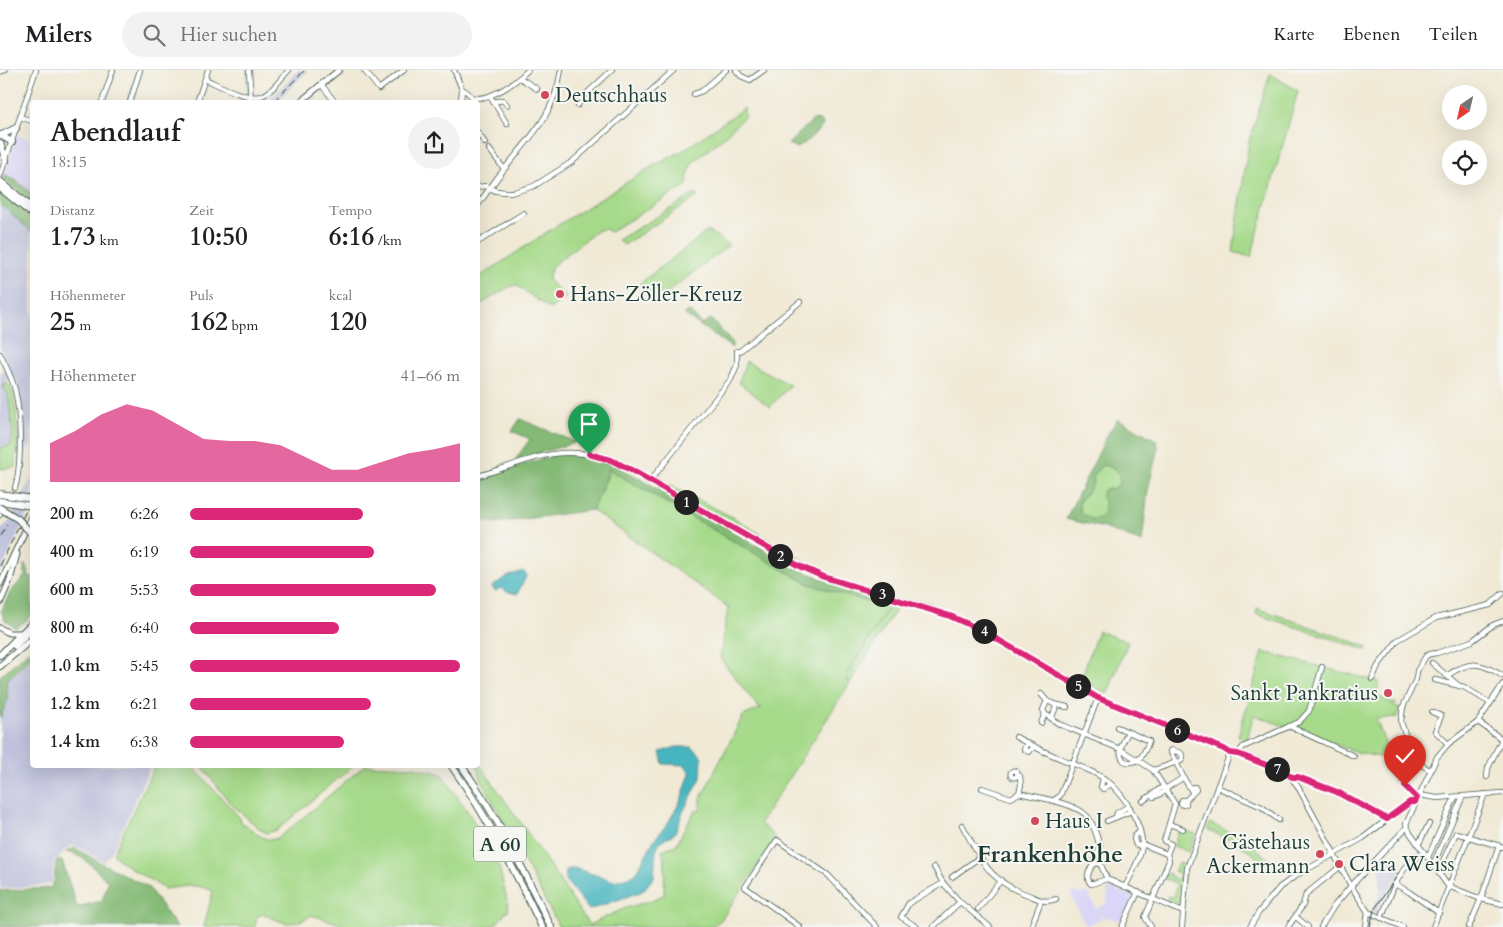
<!DOCTYPE html>
<html lang="de">
<head>
<meta charset="utf-8">
<style>
  body { margin:0; font-family:Cardo,serif; background:#f2f2f2; color:#202124; height:100vh; display:flex; flex-direction:column; font-size:19px; white-space:nowrap }
  * { box-sizing:border-box; margin:0 }
  p { font-size:16px; color:#757577 }
  .icon { flex:none; width:28px; height:28px; fill:none; stroke:currentColor; stroke-width:2; stroke-linecap:round; stroke-linejoin:round }
  .map { position:relative; flex:1; overflow:hidden }
  .sheet { position:absolute; left:30px; top:30px; width:450px; height:668px; display:flex; flex-direction:column; background:#fff; border-radius:5px; box-shadow:0 5px 20px #0002 }
  .sheet>* { flex:none }
  .needle { width:32px; rotate:214deg }
  .tools { position:absolute; left:1442px; top:15px; display:grid; gap:10px }
  .tools a { display:grid; place-items:center; width:45px; height:45px; border-radius:50%; background:#fff; box-shadow:0 5px 20px #0002; font-size:25px }
  .pin { position:absolute; display:grid; place-items:center; width:42px; height:42px; color:#fff; margin:-51px -21px; border-radius:50% 50% 50% 0; rotate:-45deg; box-shadow:0 0 5px #0007 }
  .pin .icon { rotate:45deg }
  .km { position:absolute; width:25px; height:25px; margin:-12px; border-radius:50%; background:#222; color:#fff; font-size:14px; line-height:25px; text-align:center }
  .round { display:grid; place-items:center; flex:none; width:52px; height:52px; border-radius:26px; background:#f2f2f2 }
  .overview { display:flex; align-items:center; justify-content:space-between; height:85px; padding:0 20px }
  h1 { font-size:28px; font-weight:700; line-height:38px }
  .metrics { display:grid; grid-template-columns:repeat(3,1fr); gap:8px; height:85px; padding:5px 20px }
  .metrics div { display:grid; align-content:center }
  .metrics b { font-size:25px; font-weight:700 }
  .metrics small { font-size:14px; font-weight:400 }
  .metrics p { font-size:14px }
  .chart { height:140px; padding:10px 20px }
  .chart p { display:flex; justify-content:space-between }
  .chart svg { width:100%; height:90px; margin-top:5px; fill:#db2777; opacity:.7 }
  ul { padding:0 20px; list-style:none; font-size:16px }
  li { display:grid; grid-template-columns:80px 60px 1fr; align-items:center; height:38px }
  li i { height:12px; border-radius:6px; background:#db2777 }
  header { display:flex; align-items:center; gap:30px; box-sizing:border-box; height:70px; padding:0 25px; background:#fff; border-bottom:1px solid #e0e0e0 }
  header strong { font-size:24px }
  nav { display:flex; gap:28px; margin-inline-start:auto; font-size:18px }
  .search { width:350px; height:45px; background:#f2f2f2; display:flex; align-items:center; gap:12px; box-sizing:border-box; padding:0 18px; border-radius:28px; color:#757577; font-size:19px }
  .map>svg:first-child { display:block }
  .built { fill:#dad6f7 }
  .industrial { fill:#c0c2dd }
  .green { fill:#a6da8a; stroke:#628c5f }
  .forest { fill:#84ba76; stroke:#527c55; fill-rule:evenodd }
  .water { fill:#46b5bf; stroke:#32797a }
  .lines { fill:none; stroke-linecap:round; stroke-linejoin:round }
  .stream { stroke:#46b5bf; stroke-width:1 }
  .minor-casing { stroke:#3e574c; stroke-width:6 }
  .major-casing { stroke:#3e574c; stroke-width:7 }
  .highway-casing { stroke:#3e574c; stroke-width:8 }
  .minor { stroke:#fff; stroke-width:4.5 }
  .major { stroke:#fff; stroke-width:5 }
  .highway { stroke:#fff; stroke-width:6 }
  .tram { stroke:#1f3d34; stroke-width:1 }
  .rail { stroke:#1f3d34; stroke-width:1; stroke-dasharray:8 4; stroke-linecap:butt }
  .highway-bridge-casing { stroke:#3e574c; stroke-width:8; stroke-linecap:butt }
  .highway-bridge { stroke:#fff; stroke-width:6 }
  .route-casing { stroke:#fff; stroke-width:10 }
  .route { stroke:#db2777; stroke-width:6 }
  .poi-dot { fill:#d1495b; stroke:#f6f6f2; stroke-width:2 }
  .labels { text-anchor:middle; dominant-baseline:central; stroke-width:4; stroke-linejoin:round; paint-order:stroke }
  .shield { fill:#f6f6f2; stroke:#60746d; stroke-width:1 }
  .shield-label { font-size:20px; font-weight:bold; fill:#1f3d34 }
  .poi-label { font-size:21px; fill:#1f3d34; stroke:#f6f6f2; text-anchor:start }
  .quarter-label { font-size:24px; font-weight:bold; fill:#1f3d34; stroke:#f6f6f2 }
</style>
</head>
<body>
<header>
<strong>Milers</strong>
<div class="search"><svg class="icon" aria-label="search" viewBox="0 0 24 24"><circle cx="10" cy="10" r="6"/><path d="M15 15l6 6"/></svg>Hier suchen</div>
<nav><a>Karte</a><a>Ebenen</a><a>Teilen</a></nav>
</header>
<div class="map">
<svg width="1503" height="857" viewBox="0 0 1503 857">
  <rect width="100%" height="100%" fill="#f6f6f2"/>
  <filter id="ink" filterUnits="userSpaceOnUse"><feTurbulence type="fractalNoise" baseFrequency=".02" numOctaves="2"/><feDisplacementMap in="SourceGraphic" scale="10" xChannelSelector="R" yChannelSelector="G"/><feConvolveMatrix kernelMatrix="1 2 1 2 8 2 1 2 1" color-interpolation-filters="sRGB"/></filter>
  <filter id="wash" filterUnits="userSpaceOnUse"><feTurbulence type="fractalNoise" baseFrequency=".0096" numOctaves="4" result="noise"/><feDisplacementMap in="SourceGraphic" scale="20" xChannelSelector="R" yChannelSelector="G"/><feGaussianBlur stdDeviation="1.12" result="paint"/><feColorMatrix in="noise" values="0 0 0 0 0 0 0 0 0 0 0 0 0 0 0 0 0 1.4 0 .05"/><feComposite in="paint" operator="in"/></filter>
  <g filter="url(#wash)">
    <rect width="100%" height="100%" fill="#f0e9d5"/>
    <!-- built -->
    <g class="built">
      <path d="M17,65L32,70V124L17,111L4,104Z"/>
      <path d="M1111,818L1133,827L1123,851L1105,847L1102,848L1098,842L1101,849L1086,856L1071,826L1072,823L1076,821L1078,824L1081,823L1082,825L1089,821V824L1096,839L1107,833L1108,819Z"/>
    </g>
    <!-- industrial -->
    <g class="industrial">
      <path d="M299,0H308L276,32H268Z"/>
      <path d="M0,134L32,162V376L24,381L22,380L20,364L22,344L19,329L20,324L17,311L14,309L5,313L4,317L8,323L13,365L12,372L10,376L0,378V305L3,301L4,297L8,295L0,277Z"/>
      <path d="M32,408V432L0,504V458L2,459L9,451Z"/>
      <path d="M32,588V695H151L113,780L104,792L74,775L65,780L58,790H54L52,813L39,816L0,819V649L8,631L6,611Z"/>
      <path d="M1387,789H1394L1399,793L1401,798L1400,804L1382,830L1378,837L1377,844L1372,842L1380,823V797Z"/>
    </g>
    <!-- green -->
    <g class="green">
      <path d="M1270,4L1298,21L1251,187L1233,182L1249,71Z"/>
      <path d="M744,38L745,46L725,66L692,93L687,109V115L610,162L606,159L598,160L552,196L548,210L566,227L550,239L516,215L507,218L478,236V208L547,162L653,96L681,82Z"/>
      <path d="M695,124L698,126L624,175L618,170Z"/>
      <path d="M708,161L729,175L660,228L639,214Z"/>
      <path d="M746,291L790,315L770,337L738,312L741,307Z"/>
      <path d="M5,313L8,314L12,321L16,342L18,377L15,386L16,397L2,399L0,398V378L10,376L13,365L8,323L3,316Z"/>
      <path d="M1103,395L1114,398L1119,405L1120,412L1115,418L1104,422C1103,430 1109,448 1095,449C1089,450 1085,447 1081,443C1075,430 1086,425 1092,415C1094,411 1093,407 1094,403Z"/>
      <path d="M607,399L613,401L675,438L809,514L887,536L885,543L848,601L847,605L889,537L898,536L851,612L845,609L850,613L760,753L775,767V770L721,850L711,857H559L481,709L477,695L478,692L532,769L589,855L623,839L649,831L664,825L665,793L662,780L676,775L694,742L701,739V728L743,646L762,638L758,637L720,588L728,537L592,440L607,407Z"/>
      <path d="M659,410L734,448L810,495L819,503C782,484 746,464 710,443C694,434 672,424 659,410Z"/>
      <path d="M1257,538L1368,577L1366,580L1256,544Z"/>
      <path d="M1098,561L1128,572L1107,624L1081,609Z"/>
      <path d="M1263,582L1380,612L1375,626L1397,634H1393L1392,635L1400,639L1397,647L1376,649L1391,689L1359,683L1254,645L1247,669L1238,666Z"/>
      <path d="M155,695H191L240,748L242,754H245C252,760 264,772 275,769C279,768 283,764 286,762L365,695L413,697L442,704L466,739L498,792L509,839L496,854L488,857H349L312,845C291,857 285,855 265,844L257,846L255,857H204L213,821C192,812 185,817 164,819C148,807 127,799 113,784Z"/>
      <path d="M201,695H354L277,760L267,763L261,760L230,733Z"/>
      <path d="M1210,753L1248,771L1275,795L1270,799L1247,779L1207,759Z"/>
      <path d="M1179,759L1196,764L1189,782L1174,776Z"/>
      <path d="M1179,793L1185,795L1182,829L1177,834L1167,829L1168,826L1174,827L1177,814L1163,808L1168,803L1170,804V806L1178,810L1180,804L1174,801Z"/>
    </g>
    <!-- forest -->
    <g class="forest">
      <path d="M813,50L820,51L823,53L822,57L804,74L797,78L788,74Z"/>
      <path d="M4,104L17,111L32,124V134L3,108Z"/>
      <path d="M0,123L32,148V162L0,134Z"/>
      <path d="M689,241L702,254L711,249L732,273V278L684,244Z"/>
      <path d="M520,349L575,372L574,373L515,390L530,369L512,361Z"/>
      <path d="M1118,349L1156,370L1158,377L1148,420L1142,472L1104,458L1066,449L1109,362ZM1103,395L1114,398L1119,405L1120,412L1115,418L1103,420L1102,422L1104,423L1101,425C1106,434 1107,441 1099,448L1091,449L1081,443C1074,426 1088,427 1092,415C1094,411 1093,407 1094,403Z"/>
      <path d="M555,385C576,385 596,387 616,395L794,497L834,514L899,531L900,533C884,539 821,519 803,511L608,399L607,407L592,440L494,453L478,449V408Z"/>
      <path d="M24,494L28,498L29,506L31,507L32,506V544L26,551L15,558L5,550L1,541L11,521L25,506Z"/>
      <path d="M32,578V586L6,611L8,629L0,648V606Z"/>
      <path d="M75,778L101,793L148,817L177,857H0V821L50,818L54,812L56,791H62L77,837L102,831L108,812C97,801 82,783 66,782Z"/>
    </g>
    <!-- water -->
    <g class="water">
      <path d="M523,501L526,504V507L517,524L507,522L501,518L495,521L492,517L504,508Z"/>
      <path d="M676,677H691L697,681L702,687L701,708L683,742L675,763L659,773L656,781L654,807L643,821L589,840L565,810L566,800L574,798L614,811L635,805L654,770L668,753L681,730L690,703L685,695L663,694L660,682Z"/>
    </g>
    <g class="lines">
      <!-- stream -->
      <g class="stream">
        <path d="M247,0L248,22"/>
        <path d="M127,32L138,0"/>
      </g>
    </g>
  </g>
  <g filter="url(#ink)">
    <g class="lines">
      <!-- minor casing -->
      <g class="minor-casing">
        <g id="minor">
          <path d="M249,0L251,32"/>
          <path d="M364,0L379,19L404,0"/>
          <path d="M454,0L462,19L461,32"/>
          <path d="M736,0L741,6L750,10L764,0"/>
          <path d="M0,2L5,0"/>
          <path d="M520,8L537,19"/>
          <path d="M205,9C219,15 249,32 264,25C273,21 282,7 289,0"/>
          <path d="M321,14L335,32"/>
          <path d="M462,19L467,22L473,28"/>
          <path d="M694,24L702,21L726,0"/>
          <path d="M490,26L507,54"/>
          <path d="M473,28C478,28 484,28 489,26C503,21 518,10 528,0"/>
          <path d="M102,32L113,0"/>
          <path d="M130,32L140,0"/>
          <path d="M197,32L208,0"/>
          <path d="M493,32L503,30L507,35"/>
          <path d="M578,35L582,28L612,0"/>
          <path d="M20,47L32,51"/>
          <path d="M478,63L485,73"/>
          <path d="M489,79L504,99"/>
          <path d="M0,106L36,0"/>
          <path d="M478,117L486,116L496,121L506,122H514L534,116L572,92L674,0"/>
          <path d="M478,135C487,122 496,109 506,97C533,64 554,45 561,0"/>
          <path d="M478,172L524,143"/>
          <path d="M0,284C5,295 12,307 15,320C21,345 22,394 15,418"/>
          <path d="M478,406C534,390 563,369 622,395L799,496L824,507L932,539L950,546L983,561L1098,628L1224,679C1231,683 1231,682 1239,684C1257,689 1286,699 1297,715L1335,785"/>
          <path d="M650,411L731,309L737,295V281H740L800,232"/>
          <path d="M0,445L1,443"/>
          <path d="M1432,593L1459,616"/>
          <path d="M1448,605C1471,590 1480,592 1503,606"/>
          <path d="M1372,609L1378,596L1398,570L1436,548L1490,535L1503,523"/>
          <path d="M1435,610L1464,617L1490,633"/>
          <path d="M1503,614L1478,652L1448,674L1437,687L1406,754L1410,763L1448,816L1481,829L1503,834"/>
          <path d="M1041,624L1047,631"/>
          <path d="M1054,634L1067,637"/>
          <path d="M1432,642L1441,646L1435,661L1448,674"/>
          <path d="M1045,644L1043,640L1047,631L1054,634L1056,637L1052,647L1049,646"/>
          <path d="M1478,652L1503,670"/>
          <path d="M1041,653L1045,644L1059,654L1120,679L1139,691L1153,700L1175,734L1164,771L1171,774L1167,784L1169,791L1145,847L1151,857"/>
          <path d="M1289,656L1354,686"/>
          <path d="M1117,657L1149,671C1144,684 1139,696 1124,691C1116,681 1123,673 1128,662"/>
          <path d="M1016,667L1027,673"/>
          <path d="M1034,676L1029,682L1024,679L1027,673C1034,676 1040,680 1048,683C1088,702 1110,700 1133,744C1138,753 1142,763 1142,774C1142,786 1131,805 1125,817"/>
          <path d="M1238,684L1243,677L1299,652L1309,641L1322,597"/>
          <path d="M1395,694L1408,719L1417,728"/>
          <path d="M1153,700C1162,698 1172,693 1181,691L1183,688L1181,683L1171,680L1170,681C1175,690 1179,699 1184,708C1186,713 1190,717 1192,722"/>
          <circle cx="1014" cy="704" r="3.5"/>
          <path d="M1431,701L1416,691L1412,685L1401,652L1403,637L1416,609L1417,601L1426,586L1430,584L1437,583L1472,571L1493,555L1503,551"/>
          <path d="M1017,705L1020,706L1021,715L1019,723C1036,727 1074,733 1086,745C1094,753 1097,767 1100,777L1095,790V793"/>
          <path d="M1292,707H1298L1337,722L1387,749"/>
          <path d="M1487,707L1488,698L1502,669"/>
          <path d="M1103,708L1101,717L1103,719L1111,714"/>
          <path d="M1217,717L1262,737L1279,750"/>
          <path d="M982,718L1011,728L1019,723"/>
          <path d="M1419,725L1437,728L1503,723"/>
          <path d="M1151,726L1154,727L1164,722L1165,719"/>
          <path d="M1054,730L1060,726L1098,628"/>
          <path d="M1186,730H1182L1181,734L1183,735L1186,734V730L1196,720L1195,717L1190,718"/>
          <path d="M1143,731L1161,718L1165,719L1181,709"/>
          <path d="M1116,747L1117,743L1127,737L1130,738"/>
          <path d="M1107,751L1129,742L1130,738"/>
          <path d="M1169,754L1183,759"/>
          <path d="M962,755C972,772 981,794 996,807C1006,816 1019,822 1031,826C1040,830 1047,833 1056,829"/>
          <path d="M1140,762L1135,765L1134,769L1136,775L1142,776"/>
          <path d="M1142,774L1167,784"/>
          <path d="M1418,775L1429,754"/>
          <path d="M1428,787L1455,727"/>
          <path d="M1336,788L1351,816L1368,842L1403,857"/>
          <path d="M1433,795L1463,726"/>
          <path d="M934,797L943,813"/>
          <path d="M1438,802L1456,763L1503,777"/>
          <path d="M952,807L980,787"/>
          <path d="M1107,809L1101,795L1098,793L1094,794C1089,800 1085,808 1091,814L1107,809L1183,842"/>
          <path d="M1395,814L1409,822L1439,843"/>
          <path d="M978,839L1001,810"/>
          <path d="M1296,847L1308,857"/>
          <path d="M1381,848L1395,814L1406,796L1424,782"/>
          <path d="M800,857L745,817L777,770L828,805L877,857"/>
          <path d="M917,857L901,847L909,833L943,813L960,832L990,857"/>
          <path d="M933,857L960,832"/>
          <path d="M1031,857L1041,831"/>
          <path d="M1122,857L1138,822"/>
          <path d="M1182,857L1187,798L1230,683"/>
          <path d="M1250,857L1259,842L1280,817L1297,805L1363,768L1410,732H1415"/>
          <path d="M1288,857L1303,835L1306,824L1341,796"/>
          <path d="M1321,857L1334,836L1351,816L1406,758"/>
          <path d="M1366,857L1368,842"/>
          <path d="M1433,857L1485,724"/>
          <path d="M1469,857L1481,829L1499,776"/>
        </g>
      </g>
      <!-- major casing -->
      <g class="major-casing">
        <g id="major">
          <path d="M300,32L339,0"/>
          <path d="M0,514L32,446"/>
          <path d="M0,533L10,510L17,484"/>
          <path d="M0,558L9,563H22"/>
        </g>
      </g>
      <!-- highway casing -->
      <g class="highway-casing">
        <g id="highway">
          <path d="M0,65L12,72"/>
          <path d="M2,65L16,58"/>
          <path d="M0,73L6,90"/>
          <path d="M0,111L32,138"/>
          <path d="M0,118L32,144"/>
          <path d="M15,576L32,559"/>
          <path d="M0,585L32,553"/>
          <path d="M0,596L32,569"/>
          <path d="M451,695C487,746 515,801 542,857"/>
          <path d="M461,695C497,745 524,801 551,857"/>
        </g>
      </g>
      <!-- minor -->
      <use href="#minor" class="minor"/>
      <!-- major -->
      <use href="#major" class="major"/>
      <!-- highway -->
      <use href="#highway" class="highway"/>
      <!-- tram -->
      <path class="tram" d="M1370,857L1374,840L1399,803"/>
      <!-- rail -->
      <g class="rail">
        <path d="M273,32L305,0"/>
        <path d="M22,449L26,441"/>
        <path d="M0,466L7,455"/>
        <path d="M0,496L19,456"/>
      </g>
      <!-- highway-bridge casing -->
      <g class="highway-bridge-casing">
        <g id="highway-bridge">
          <path d="M0,424L32,429"/>
          <path d="M0,431L32,436"/>
          <path d="M0,438L18,449L30,462"/>
        </g>
      </g>
      <!-- highway-bridge -->
      <use href="#highway-bridge" class="highway-bridge"/>
    </g>
  </g>
  <g class="lines" filter="url(#ink)">
    <!-- route casing -->
    <g class="route-casing">
      <path id="route" d="M589,384L611,390L633,401L799,496L824,507L950,546L983,561L1098,628L1224,679L1230,683L1238,684L1282,701L1292,707H1298L1337,722L1387,749L1410,732H1415L1417,728L1405,716"/>
    </g>
    <!-- route -->
    <use href="#route" class="route"/>
  </g>
  <!-- markers -->
  <g class="poi-dot">
    <circle cx="545" cy="25" r="5"/>
    <circle cx="560" cy="224" r="5"/>
    <circle cx="1388" cy="623" r="5"/>
    <circle cx="1035" cy="751" r="5"/>
    <circle cx="1320" cy="784" r="5"/>
    <circle cx="1339" cy="794" r="5"/>
  </g>
  <g class="labels">
    <!-- shield labels -->
    <rect class="shield" x="474" y="756.5" width="52" height="35" rx="4"/>
    <g class="shield-label">
      <text x="500" y="774">A 60</text>
    </g>
    <!-- poi labels -->
    <g class="poi-label">
      <text x="555" y="25">Deutschhaus</text>
      <text x="570" y="224">Hans-Zöller-Kreuz</text>
      <text x="1378" y="623" text-anchor="end">Sankt Pankratius</text>
      <text x="1045" y="751">Haus I</text>
      <text x="1310" y="772" text-anchor="end">Gästehaus<tspan x="1310" dy="24">Ackermann</tspan></text>
      <text x="1349" y="794">Clara Weiss</text>
    </g>
    <!-- quarter labels -->
    <g class="quarter-label">
      <text x="1050" y="784">Frankenhöhe</text>
    </g>
  </g>
</svg>
<div class="tools">
<a><svg class="needle" viewBox="-14 -14 28 28"><path d="M0-13l5 13h-10z" fill="#e53935"/><path d="M0 13l5-13h-10z" fill="#757577"/></svg></a>
<a><svg class="icon" aria-label="locate" viewBox="0 0 24 24"><circle cx="12" cy="12" r="6"/><path d="M12 2v4M12 18v4M2 12h4M18 12h4"/></svg></a>
</div>
<div class="pin" style="left:589px;top:384px;background:#1e9e55"><svg class="icon" aria-label="arrive" viewBox="0 0 24 24"><path d="M6 21V4h12l-3 4 3 4H6"/></svg></div>
<div class="pin" style="left:1405px;top:716px;background:#d93025"><svg class="icon" aria-label="check" viewBox="0 0 24 24"><path d="M5 12l5 5 9-10"/></svg></div>
<b class="km" style="left:686px;top:432px">1</b>
<b class="km" style="left:780px;top:486px">2</b>
<b class="km" style="left:882px;top:524px">3</b>
<b class="km" style="left:984px;top:561px">4</b>
<b class="km" style="left:1078px;top:616px">5</b>
<b class="km" style="left:1177px;top:660px">6</b>
<b class="km" style="left:1277px;top:699px">7</b>
<section class="sheet">
<div class="overview"><div><h1>Abendlauf</h1><p>18:15</p></div><a class="round"><svg class="icon" aria-label="share" viewBox="0 0 24 24"><path d="M12 15V3M7 8l5-5 5 5M5 13v7h14v-7"/></svg></a></div>
<div class="metrics">
<div><p>Distanz</p><b>1.73<small> km</small></b></div>
<div><p>Zeit</p><b>10:50</b></div>
<div><p>Tempo</p><b>6:16<small> /km</small></b></div>
</div>
<div class="metrics">
<div><p>Höhenmeter</p><b>25<small> m</small></b></div>
<div><p>Puls</p><b>162<small> bpm</small></b></div>
<div><p>kcal</p><b>120</b></div>
</div>
<div class="chart"><p><span>Höhenmeter</span>41–66 m</p>
<svg viewBox="0 0 160 44" preserveAspectRatio="none"><path d="M0 44V25L10 19L20 11L30 6L40 9L50 16L60 23L70 24L80 24L90 26L100 32L110 38L120 38L130 34L140 30L150 28L160 25V44z"/></svg>
</div>
<ul>
<li><b>200 m</b>6:26<i style="width:64%"></i></li>
<li><b>400 m</b>6:19<i style="width:68%"></i></li>
<li><b>600 m</b>5:53<i style="width:91%"></i></li>
<li><b>800 m</b>6:40<i style="width:55%"></i></li>
<li><b>1.0 km</b>5:45<i style="width:100%"></i></li>
<li><b>1.2 km</b>6:21<i style="width:67%"></i></li>
<li><b>1.4 km</b>6:38<i style="width:57%"></i></li>
</ul>
</section>
</div>
</body>
</html>
